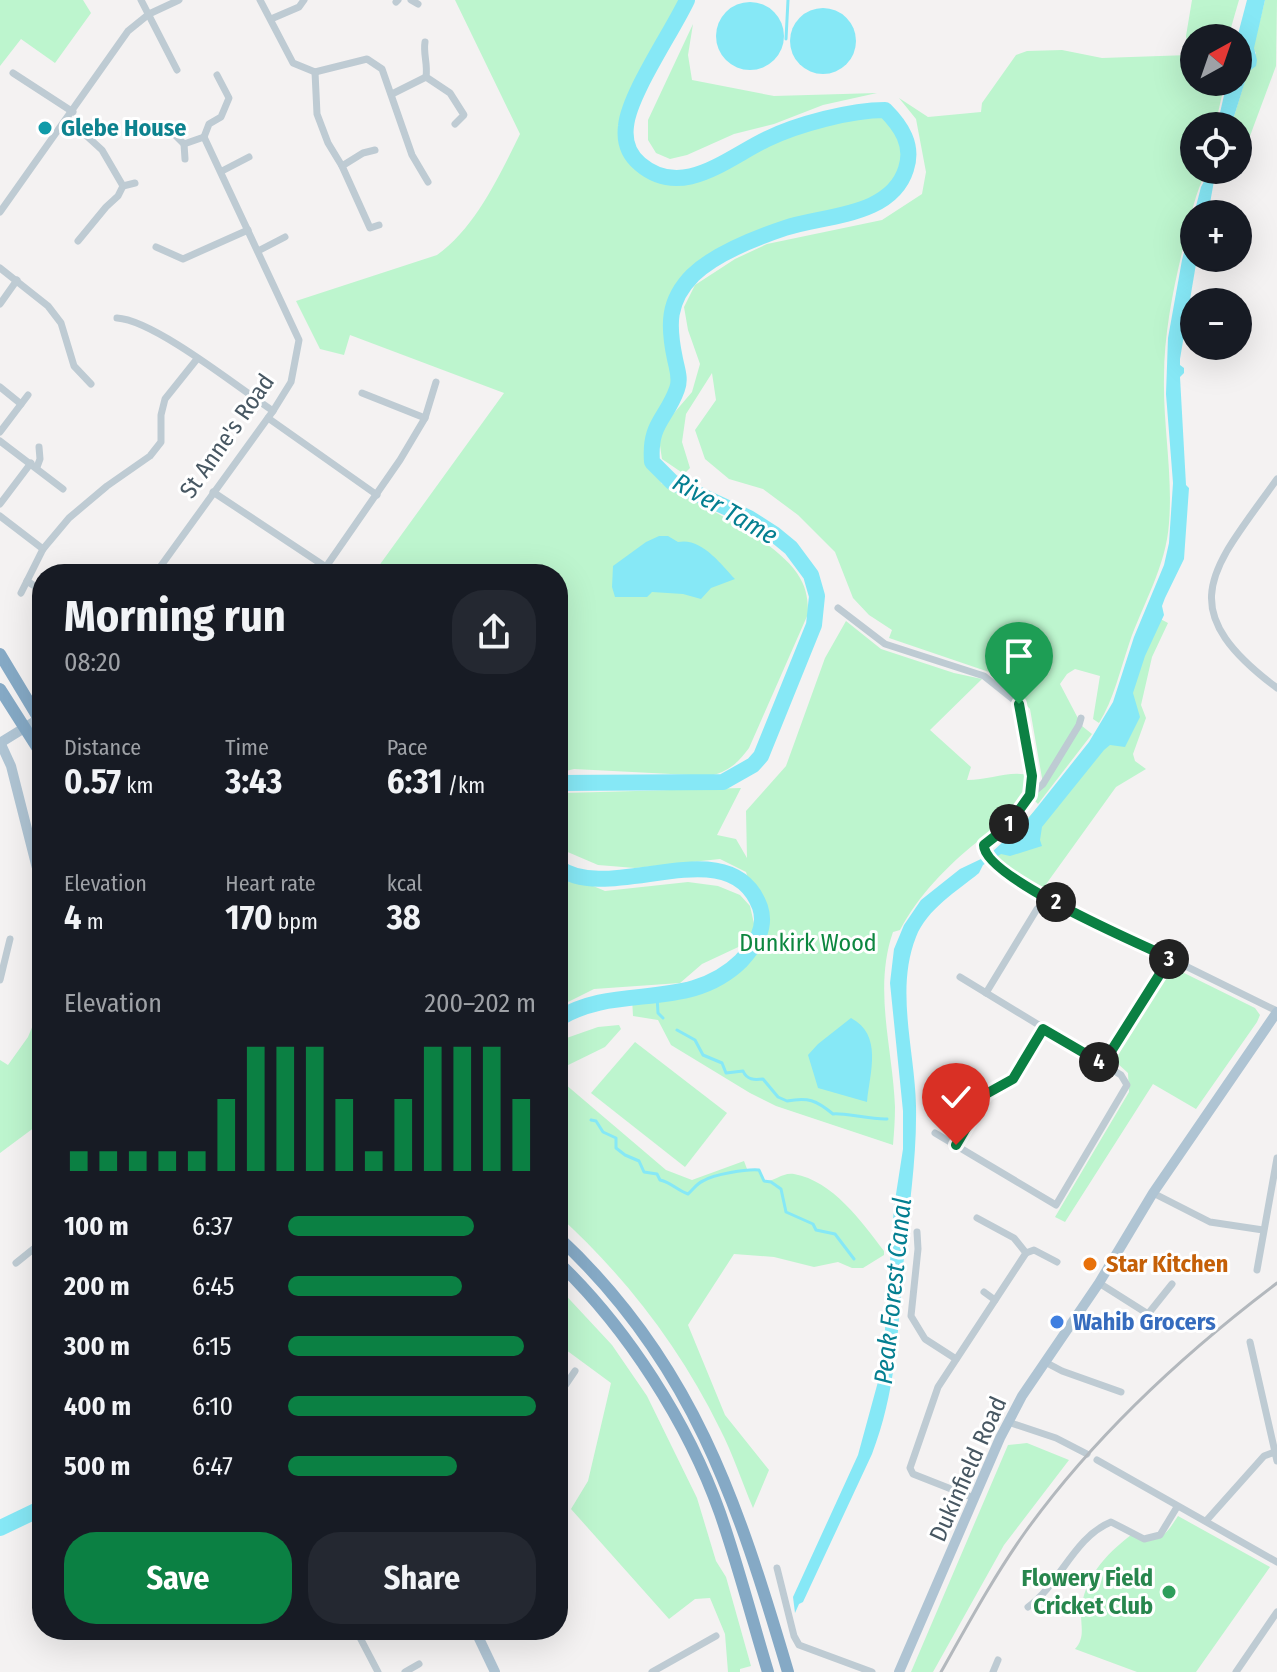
<!DOCTYPE html>
<html lang="en">
<head>
<meta charset="utf-8">
<style>
  body { margin:0; font-family:"Fira Sans Condensed",sans-serif; background:#242831; color:#f1f3f6; height:100vh; display:flex; flex-direction:column; font-size:30px; white-space:nowrap }
  * { box-sizing:border-box; margin:0 }
  p { font-size:26px; color:#9ea1a6 }
  .icon { flex:none; width:44px; height:44px; fill:none; stroke:currentColor; stroke-width:2; stroke-linecap:round; stroke-linejoin:round }
  .map { position:relative; flex:1; overflow:hidden }
  .drawer { position:absolute; left:32px; top:564px; width:536px; height:1076px; display:flex; flex-direction:column; background:#171b24; border-radius:32px; box-shadow:0 8px 32px #0002 }
  .drawer>* { flex:none }
  .needle { width:52px; rotate:40deg }
  .buttons { position:absolute; left:1180px; top:24px; display:grid; gap:16px }
  .buttons a { display:grid; place-items:center; width:72px; height:72px; border-radius:50%; background:#171b24; box-shadow:0 8px 32px #0002; font-size:40px }
  .pin { position:absolute; display:grid; place-items:center; width:68px; height:68px; color:#fff; margin:-82px -34px; border-radius:50% 50% 50% 0; rotate:-45deg; box-shadow:0 0 8px #0007 }
  .pin .icon { rotate:45deg }
  .km { position:absolute; width:40px; height:40px; margin:-20px; border-radius:50%; background:#222; color:#fff; font-size:22px; line-height:40px; text-align:center }
  .round { display:grid; place-items:center; flex:none; width:84px; height:84px; border-radius:32px; background:#242831 }
  .head { display:flex; align-items:center; justify-content:space-between; height:136px; padding:0 32px }
  h1 { font-size:44px; font-weight:700; line-height:60px }
  .figures { display:grid; grid-template-columns:repeat(3,1fr); gap:12px; height:136px; padding:8px 32px }
  .figures div { display:grid; align-content:center }
  .figures b { font-size:34px; font-weight:700 }
  .figures small { font-size:22px; font-weight:400 }
  .figures p { font-size:22px }
  .chart { height:224px; padding:16px 32px }
  .chart p { display:flex; justify-content:space-between }
  .chart svg { width:100%; height:144px; margin-top:8px; stroke:#0b8043; stroke-width:6 }
  .action { display:flex; gap:16px; margin-top:auto; padding:16px 32px }
  .action a { flex:1; height:92px; border-radius:32px; background:#0b8043; color:#fff; font-size:32px; font-weight:700; line-height:92px; text-align:center }
  .action a+a { background:#242831; color:#f1f3f6 }
  ul { padding:0 32px; list-style:none; font-size:26px }
  li { display:grid; grid-template-columns:128px 96px 1fr; align-items:center; height:60px }
  li i { height:20px; border-radius:10px; background:#0b8043 }
  .map>svg:first-child { display:block }
  .green { fill:#bdf5ce }
  .water { fill:#86e8f6 }
  .lines { fill:none; stroke-linecap:round; stroke-linejoin:round }
  .stream { stroke:#86e8f6; stroke-width:3 }
  .river { stroke:#86e8f6; stroke-width:16 }
  .street { stroke:#becbd3; stroke-width:7 }
  .primary { stroke:#afc4d3; stroke-width:10 }
  .highway { stroke:#85a9c5; stroke-width:12 }
  .rail { stroke:#b3b8bd; stroke-width:3 }
  .route-casing { stroke:#fff; stroke-width:16 }
  .route { stroke:#0b8043; stroke-width:10 }
  .culture-dot { fill:#0f9aa8; stroke:#fff; stroke-width:3 }
  .food-dot { fill:#e8710a; stroke:#fff; stroke-width:3 }
  .shop-dot { fill:#3f7fe0; stroke:#fff; stroke-width:3 }
  .leisure-dot { fill:#2e9e5b; stroke:#fff; stroke-width:3 }
  .labels { text-anchor:middle; dominant-baseline:central; stroke-width:6; stroke-linejoin:round; paint-order:stroke }
  .culture-label { font-size:24px; font-weight:bold; fill:#0d838f; stroke:#fff; text-anchor:start }
  .street-label { font-size:24px; fill:#475762; stroke:#fff }
  .park-label { font-size:24px; fill:#0d8740; stroke:#fff }
  .food-label { font-size:24px; font-weight:bold; fill:#c56008; stroke:#fff; text-anchor:start }
  .shop-label { font-size:24px; font-weight:bold; fill:#366cbe; stroke:#fff; text-anchor:start }
  .leisure-label { font-size:24px; font-weight:bold; fill:#27864d; stroke:#fff; text-anchor:end }
  .water-label { font-size:26px; font-style:italic; fill:#047f91; stroke:#fff }
</style>
</head>
<body>
<div class="map">
<svg width="1277" height="1672" viewBox="0 0 1277 1672">
  <rect width="100%" height="100%" fill="#f4f2f2"/>
  <!-- green -->
  <g class="green">
    <path d="M0,0H83L91,13L55,63L21,39L0,66Z"/>
    <path d="M455,0H687C672,31 629,95 626,126C624,142 628,154 640,164C682,200 727,158 767,139C798,124 851,110 885,110C901,126 914,145 906,169C891,216 824,215 785,228C755,238 716,253 693,275C667,301 668,326 675,359C677,369 681,379 677,389C666,420 649,423 652,462L659,469L661,483C698,504 780,541 800,578C807,590 808,601 808,614L749,748C737,764 729,771 710,776L574,769L558,773V574H373L504,393L350,335L344,355L320,349L296,301L437,255C476,227 499,176 520,134Z"/>
    <path d="M1192,0H1239L1228,38H1194V82H1225L1215,126H1194V170L1207,171C1195,192 1191,216 1185,240C1174,285 1164,331 1164,378C1163,426 1173,474 1169,523C1166,567 1143,603 1129,644C1120,670 1114,699 1099,723L1093,719L1100,676L1075,669L1067,674L1060,684L1082,726L1092,734L1038,804L1030,796L1007,827L984,845L977,842C947,866 918,896 900,930L893,932C873,989 893,1049 895,1107C895,1120 894,1133 893,1145L776,1106L750,1093L671,1045L658,1020L633,1016L632,998C651,996 670,997 687,992C718,983 764,954 762,918C762,903 750,887 746,872L720,859L635,868L598,865L563,850L558,844V799L565,793L741,788L717,835L736,839L747,858L746,811L786,766L825,658L846,621L881,649L954,673L982,679L930,730L971,767L967,780C991,780 1011,769 1032,776L1030,793L1043,784L1030,709L1012,690L989,672L889,638L892,630L869,615L853,598L835,552L798,515L763,489L729,479L705,459L695,430L716,400L712,373L686,414L682,442L690,468L684,474L662,459L659,439L668,420L692,392L700,364L688,330L684,307L695,285L735,259L767,244L882,220L922,194L926,172L916,119L899,98L928,117L981,112L982,103L1016,55L1027,51L1062,50L1102,58L1189,55L1186,36Z"/>
    <path d="M1265,0H1277L1276,66L1247,144L1238,141V126H1231L1248,71L1256,53L1253,48Z"/>
    <path d="M693,24L688,55L692,80L774,96L877,93L823,105L774,124L734,134L687,155L670,159L656,153L648,140V120Z"/>
    <path d="M1151,614L1168,623L1152,657L1141,705L1146,718L1133,754L1135,761L1146,769L1116,787L1039,894L989,857L998,850L1108,732Z"/>
    <path d="M558,871L605,891L688,882L718,886L740,895L750,906L755,928L749,942L702,964L680,983L594,989L558,1007Z"/>
    <path d="M1170,969H1176L1255,1008L1260,1015L1257,1022L1196,1109L1153,1084L1065,1222L1055,1217L1129,1092L1128,1073L1116,1062V1057Z"/>
    <path d="M42,1003V1125L35,1127L0,1153V1060L8,1065L28,1037Z"/>
    <path d="M619,1025L621,1029L605,1047L558,1070V1041L598,1027Z"/>
    <path d="M635,1042L727,1113L685,1167L591,1093Z"/>
    <path d="M558,1078L666,1170L692,1180L744,1161L747,1169L759,1170L764,1181C775,1182 782,1172 794,1174C833,1181 861,1221 884,1251V1255L863,1268H852L838,1262L814,1267L774,1257L734,1254L688,1325L725,1415L769,1470L753,1508C742,1482 733,1454 720,1429C680,1347 625,1276 558,1215Z"/>
    <path d="M558,1287L612,1345L647,1396L697,1498L716,1561L726,1577L751,1666L740,1669V1672H728L725,1634L710,1598L695,1599L669,1619L571,1509L588,1481L611,1383L558,1344Z"/>
    <path d="M1027,1443L1069,1460L1004,1545L933,1672H911L1008,1445Z"/>
    <path d="M1178,1516L1270,1567L1196,1672H1137L1075,1649C1085,1638 1081,1628 1081,1613C1083,1579 1105,1555 1131,1535C1159,1544 1163,1539 1178,1516Z"/>
  </g>
  <!-- water -->
  <g class="water">
    <path d="M1247,0H1265L1254,48L1257,60L1256,66L1248,72L1231,126H1217L1227,82H1238L1237,38Z"/>
    <circle cx="750" cy="36" r="34"/>
    <circle cx="823" cy="41" r="33"/>
    <path d="M1210,170H1216L1208,214H1194V258H1197L1180,359V365L1184,368V373L1180,377L1186,485L1189,488L1184,559L1165,598L1162,606L1164,615L1145,656L1133,693L1140,717L1125,747L1110,745L1104,750L1042,827L1040,840L1042,846L1010,856L1001,854L983,865L979,873C957,891 927,909 916,937C895,990 915,1051 916,1106C917,1157 909,1207 904,1257C898,1326 897,1389 872,1454L803,1602L799,1604L795,1613L793,1597L858,1455L879,1378L885,1330L894,1207L903,1149V1111L890,983L894,949L904,925L921,900L960,869L981,859L993,851L1027,820L1089,742L1113,702L1134,637L1164,565L1169,543L1173,483L1166,394L1168,338L1182,260L1201,187Z"/>
    <path d="M659,536H668L678,542C701,537 721,564 735,579L711,588L701,599L683,594L652,592L647,597H615L612,587L613,566L646,542Z"/>
    <path d="M851,1018C883,1035 870,1072 867,1102L818,1088L808,1055L818,1044Z"/>
  </g>
  <g class="lines">
    <!-- stream -->
    <g class="stream">
      <path d="M786,39L788,0"/>
      <path d="M657,996L658,1013L663,1018"/>
      <path d="M677,1030L695,1040L703,1055L722,1063L726,1073L743,1071C747,1080 754,1080 763,1079L778,1097L787,1101C808,1097 816,1100 833,1114C840,1112 873,1120 887,1119"/>
      <path d="M591,1120L596,1121L603,1132L616,1138V1148L625,1155L639,1161L644,1172L657,1174L660,1180C672,1183 677,1190 688,1194C693,1190 697,1183 703,1181C714,1174 747,1169 759,1170L764,1181L771,1182L781,1189L786,1212L813,1224L816,1230L835,1234L854,1259"/>
    </g>
    <!-- river -->
    <g class="river">
      <path d="M558,783L723,782L753,765L761,756L814,625L817,596L811,575L791,548L774,534L749,518L672,482L652,462C649,423 666,420 677,389C681,379 677,369 675,359C668,326 667,301 693,275C716,253 755,238 785,228C824,215 891,217 906,169C914,145 901,126 885,110C851,110 798,124 767,139C727,158 682,200 640,164C628,154 624,142 626,126C629,94 672,32 687,0"/>
      <path d="M558,867C609,907 730,826 760,907C767,928 755,946 741,961C688,1013 617,982 558,1019"/>
      <path d="M0,1528L42,1508"/>
    </g>
    <!-- street -->
    <g class="street">
      <path d="M141,0L177,70"/>
      <path d="M260,0L293,63L315,72L367,59L382,69L412,155L428,182"/>
      <path d="M411,0L418,4"/>
      <path d="M396,2L398,0"/>
      <path d="M271,19L299,7L304,0"/>
      <path d="M425,42C423,54 428,64 426,77L450,93L464,115L455,124"/>
      <path d="M315,72L317,114L328,143L342,166L370,228L379,225"/>
      <path d="M13,73L73,112"/>
      <path d="M392,94L426,77"/>
      <path d="M68,119L102,150L123,186L118,196L106,207L78,241"/>
      <path d="M174,134L184,144L204,137"/>
      <path d="M204,137L209,124L221,117L229,98L217,75"/>
      <path d="M184,144L185,159"/>
      <path d="M342,166L363,153L375,150"/>
      <path d="M222,171L249,157"/>
      <path d="M123,186L135,183"/>
      <path d="M0,212L128,31L149,14L179,0"/>
      <path d="M156,247L183,259L248,230"/>
      <path d="M258,251L285,237"/>
      <path d="M0,268L48,306L61,323L74,366L91,384"/>
      <path d="M0,304L17,280"/>
      <path d="M117,318C154,320 239,388 273,411"/>
      <path d="M0,387L21,404"/>
      <path d="M362,393L425,418"/>
      <path d="M268,418L377,495"/>
      <path d="M0,432L28,395"/>
      <path d="M0,441L63,489"/>
      <path d="M37,467L40,459L39,447"/>
      <path d="M1277,479C1213,569 1169,607 1277,688"/>
      <path d="M213,492L326,567"/>
      <path d="M0,504L31,463"/>
      <path d="M0,516L43,549"/>
      <path d="M155,574L273,411L291,382L299,340L204,137"/>
      <path d="M321,574L400,460L425,418L436,382"/>
      <path d="M27,581L42,591"/>
      <path d="M21,593L43,549L69,518L107,486L150,456L161,442V415L165,399L197,359"/>
      <path d="M838,608L885,644L984,676L1019,704L1022,711C1029,757 1044,794 1004,829C998,835 990,839 984,845C984,863 1011,877 1025,887L1277,1011"/>
      <path d="M1030,795L1043,784L1079,725L1081,718"/>
      <path d="M0,980L10,939"/>
      <path d="M986,993L1037,909"/>
      <path d="M1103,1064L1170,958"/>
      <path d="M935,1133L1056,1205L1127,1085L1121,1075L960,977"/>
      <path d="M956,1145L986,1094L1013,1079L1043,1029"/>
      <path d="M1153,1193L1210,1222L1263,1230"/>
      <path d="M917,1232L918,1249L911,1316L925,1339L956,1359"/>
      <path d="M1026,1253L1034,1250L1057,1262"/>
      <path d="M16,1263L42,1242"/>
      <path d="M1257,1270L1277,1158"/>
      <path d="M1099,1283L1148,1314L1172,1284"/>
      <path d="M984,1292L995,1300"/>
      <path d="M1250,1342L1275,1452L1277,1451"/>
      <path d="M1045,1362L1062,1371L1121,1392"/>
      <path d="M558,1396L575,1371"/>
      <path d="M1008,1422L1056,1438L1087,1454"/>
      <path d="M1097,1460L1277,1562"/>
      <path d="M974,1498L913,1474L910,1468L938,1387L1026,1253L1014,1238L977,1218"/>
      <path d="M1206,1521L1264,1456L1275,1452L1277,1461"/>
      <path d="M777,1568L794,1636L799,1645L872,1672"/>
      <path d="M1028,1607C1060,1584 1074,1537 1111,1522L1144,1539L1160,1535L1177,1507"/>
      <path d="M356,1630L378,1672"/>
      <path d="M405,1672L419,1664"/>
      <path d="M652,1672L716,1636"/>
      <path d="M993,1672L998,1660"/>
      <path d="M1236,1672L1277,1612"/>
    </g>
    <!-- primary -->
    <g class="primary">
      <path d="M0,742L11,766L42,888"/>
      <path d="M0,743L42,717"/>
      <path d="M475,1630L495,1672"/>
      <path d="M899,1672L1000,1438L1022,1396L1099,1283L1153,1193L1277,1012"/>
    </g>
    <!-- highway -->
    <g class="highway">
      <path d="M0,654L42,724"/>
      <path d="M0,689L42,755"/>
      <path d="M558,1237C692,1361 738,1503 788,1672"/>
      <path d="M558,1262C627,1328 688,1423 720,1513C738,1565 752,1619 768,1672"/>
    </g>
    <!-- rail -->
    <path class="rail" d="M941,1672C968,1624 994,1576 1026,1531C1095,1435 1183,1354 1277,1283"/>
  </g>
  <g class="lines">
    <!-- route casing -->
    <g class="route-casing">
      <path id="route" d="M956,1145L986,1094L1013,1079L1043,1029L1103,1064L1170,958C1138,943 983,877 984,845L1007,827L1030,795L1032,776L1019,704"/>
    </g>
    <!-- route -->
    <use href="#route" class="route"/>
  </g>
  <!-- markers -->
  <circle class="culture-dot" cx="45" cy="128" r="8"/>
  <circle class="food-dot" cx="1090" cy="1264" r="8"/>
  <circle class="shop-dot" cx="1057" cy="1322" r="8"/>
  <circle class="leisure-dot" cx="1169" cy="1592" r="8"/>
  <g class="labels">
    <!-- culture labels -->
    <g class="culture-label">
      <text x="61" y="128">Glebe House</text>
    </g>
    <!-- street labels -->
    <g class="street-label">
      <text transform="translate(227 436) rotate(-55)">St Anne's Road</text>
      <text transform="translate(968 1469) rotate(-66)">Dukinfield Road</text>
    </g>
    <!-- park labels -->
    <g class="park-label">
      <text x="808" y="943">Dunkirk Wood</text>
    </g>
    <!-- food labels -->
    <g class="food-label">
      <text x="1106" y="1264">Star Kitchen</text>
    </g>
    <!-- shop labels -->
    <g class="shop-label">
      <text x="1073" y="1322">Wahib Grocers</text>
    </g>
    <!-- leisure labels -->
    <g class="leisure-label">
      <text x="1153" y="1578">Flowery Field<tspan x="1153" dy="28">Cricket Club</tspan></text>
    </g>
    <!-- water labels -->
    <g class="water-label">
      <text transform="translate(725 509) rotate(30)">River Tame</text>
      <text transform="translate(893 1291) rotate(-84)">Peak Forest Canal</text>
    </g>
  </g>
</svg>
<div class="buttons">
<a><svg class="needle" viewBox="-14 -14 28 28"><path d="M0-13l5 13h-10z" fill="#e53935"/><path d="M0 13l5-13h-10z" fill="#9ea1a6"/></svg></a>
<a><svg class="icon" aria-label="locate" viewBox="0 0 24 24"><circle cx="12" cy="12" r="6"/><path d="M12 2v4M12 18v4M2 12h4M18 12h4"/></svg></a>
<a>+</a>
<a>−</a>
</div>
<div class="pin" style="left:1019px;top:704px;background:#1e9e55"><svg class="icon" aria-label="arrive" viewBox="0 0 24 24"><path d="M6 21V4h12l-3 4 3 4H6"/></svg></div>
<div class="pin" style="left:956px;top:1145px;background:#d93025"><svg class="icon" aria-label="check" viewBox="0 0 24 24"><path d="M5 12l5 5 9-10"/></svg></div>
<b class="km" style="left:1009px;top:824px">1</b>
<b class="km" style="left:1056px;top:902px">2</b>
<b class="km" style="left:1169px;top:959px">3</b>
<b class="km" style="left:1099px;top:1062px">4</b>
<section class="drawer">
<div class="head"><div><h1>Morning run</h1><p>08:20</p></div><a class="round"><svg class="icon" aria-label="share" viewBox="0 0 24 24"><path d="M12 15V3M7 8l5-5 5 5M5 13v7h14v-7"/></svg></a></div>
<div class="figures">
<div><p>Distance</p><b>0.57<small> km</small></b></div>
<div><p>Time</p><b>3:43</b></div>
<div><p>Pace</p><b>6:31<small> /km</small></b></div>
</div>
<div class="figures">
<div><p>Elevation</p><b>4<small> m</small></b></div>
<div><p>Heart rate</p><b>170<small> bpm</small></b></div>
<div><p>kcal</p><b>38</b></div>
</div>
<div class="chart"><p><span>Elevation</span>200–202 m</p>
<svg viewBox="0 0 160 44" preserveAspectRatio="none"><path d="M5 44V38M15 44V38M25 44V38M35 44V38M45 44V38M55 44V22M65 44V6M75 44V6M85 44V6M95 44V22M105 44V38M115 44V22M125 44V6M135 44V6M145 44V6M155 44V22"/></svg>
</div>
<ul>
<li><b>100 m</b>6:37<i style="width:75%"></i></li>
<li><b>200 m</b>6:45<i style="width:70%"></i></li>
<li><b>300 m</b>6:15<i style="width:95%"></i></li>
<li><b>400 m</b>6:10<i style="width:100%"></i></li>
<li><b>500 m</b>6:47<i style="width:68%"></i></li>
</ul>
<div class="action"><a>Save</a><a>Share</a></div>
</section>
</div>
</body>
</html>
